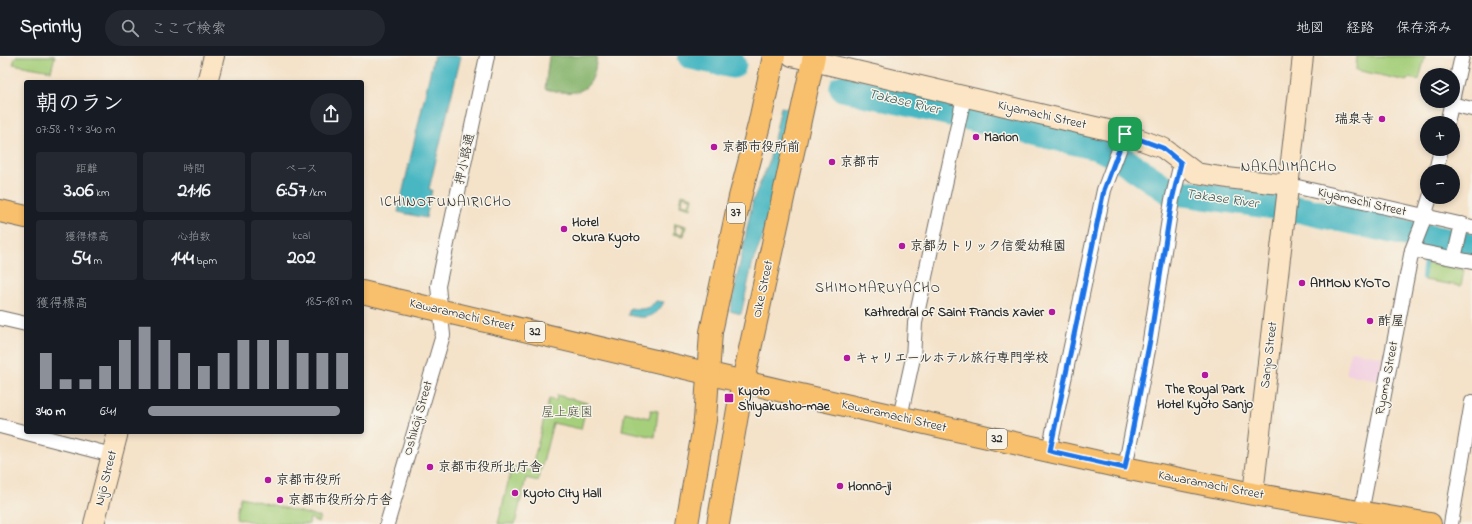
<!DOCTYPE html>
<html lang="ja">
<head>
<meta charset="utf-8">
<style>
  body { margin:0; font-family:"Indie Flower","Klee One",sans-serif; background:#242831; color:#f1f3f6; height:100vh; display:flex; flex-direction:column; font-size:15px; white-space:nowrap }
  * { box-sizing:border-box; margin:0 }
  p { font-size:13px; color:#9ea1a6 }
  .icon { flex:none; width:22px; height:22px; fill:none; stroke:currentColor; stroke-width:2; stroke-linecap:round; stroke-linejoin:round }
  .map { position:relative; flex:1; overflow:hidden }
  .drawer { position:absolute; left:24px; top:24px; width:340px; height:354px; display:flex; flex-direction:column; background:#171b24; border-radius:4px; box-shadow:0 2px 6px #0003 }
  .drawer>* { flex:none }
  .buttons { position:absolute; left:1420px; top:12px; display:grid; gap:8px }
  .buttons a { display:grid; place-items:center; width:40px; height:40px; border-radius:50%; background:#171b24; box-shadow:0 2px 6px #0003; font-size:20px }
  .pin { position:absolute; display:grid; place-items:center; width:34px; height:34px; color:#fff; margin:-17px; border-radius:8px; box-shadow:0 2px 6px #0006 }
  .round { display:grid; place-items:center; flex:none; width:42px; height:42px; border-radius:21px; background:#242831 }
  .overview { display:flex; align-items:center; justify-content:space-between; height:68px; padding:0 12px }
  h1 { font-size:22px; font-weight:700; line-height:30px }
  .stats { display:grid; grid-template-columns:repeat(3,1fr); gap:6px; height:68px; padding:4px 12px }
  .stats div { display:grid; align-content:center; border-radius:4px; background:#242831; text-align:center }
  .stats b { font-size:20px; font-weight:700 }
  .stats small { font-size:11px; font-weight:400 }
  .stats p { font-size:11px }
  .chart { height:112px; padding:8px 12px }
  .chart p { display:flex; justify-content:space-between }
  .chart svg { width:100%; height:72px; margin-top:4px; stroke:#8c9099; stroke-width:6 }
  ul { padding:0 12px; list-style:none; font-size:13px }
  li { display:grid; grid-template-columns:64px 48px 1fr; align-items:center; height:30px }
  li i { height:10px; border-radius:5px; background:#8c9099 }
  header { display:flex; align-items:center; gap:24px; box-sizing:border-box; height:56px; padding:0 20px; background:#171b24; border-bottom:1px solid #363941 }
  header strong { font-size:19px }
  nav { display:flex; gap:22px; margin-inline-start:auto; font-size:14px }
  .search { width:280px; height:36px; background:#242831; display:flex; align-items:center; gap:10px; box-sizing:border-box; padding:0 14px; border-radius:22px; color:#9ea1a6; font-size:15px }
  .map>svg:first-child { display:block }
  .built { fill:#f2cfe1 }
  .green { fill:#a6cf7b; stroke:#687d53; fill-rule:evenodd }
  .forest { fill:#84b26b; stroke:#586e4b }
  .water { fill:#48b7c2; stroke:#3a7176 }
  .lines { fill:none; stroke-linecap:round; stroke-linejoin:round }
  .stream { stroke:#48b7c2; stroke-width:4.5 }
  .river { stroke:#48b7c2; stroke-width:27 }
  .street-casing { stroke:#716b62; stroke-width:16 }
  .secondary-casing { stroke:#716b62; stroke-width:22 }
  .primary-casing { stroke:#716b62; stroke-width:24 }
  .street { stroke:#fff; stroke-width:14 }
  .secondary { stroke:#fce5c4; stroke-width:20 }
  .primary { stroke:#f8bf6c; stroke-width:22 }
  .route-casing { stroke:#fff; stroke-width:8 }
  .route { stroke:#1a73e8; stroke-width:5 }
  .poi-dot { fill:#b5179e; stroke:#f7f3e8; stroke-width:1.5 }
  .labels { text-anchor:middle; dominant-baseline:central; stroke-width:3; stroke-linejoin:round; paint-order:stroke }
  .shield { fill:#f7f3e8; stroke:#686764; stroke-width:1 }
  .shield-label { font-size:12px; font-weight:bold; fill:#2b2b2b }
  .street-label { font-size:13px; fill:#2b2b2b; stroke:#f7f3e8 }
  .poi-label { font-size:13px; font-weight:bold; fill:#2b2b2b; stroke:#f7f3e8; text-anchor:start }
  .park-label { font-size:13px; fill:#4a543f; stroke:#f7f3e8 }
  .water-label { font-size:14px; font-style:italic; fill:#355c60; stroke:#f7f3e8 }
  .neighbourhood-label { font-size:14px; letter-spacing:1px; fill:#2b2b2b; stroke:#f7f3e8 }
</style>
</head>
<body>
<header>
<strong>Sprintly</strong>
<div class="search"><svg class="icon" aria-label="search" viewBox="0 0 24 24"><circle cx="10" cy="10" r="6"/><path d="M15 15l6 6"/></svg>ここで検索</div>
<nav><a>地図</a><a>経路</a><a>保存済み</a></nav>
</header>
<div class="map">
<svg width="1472" height="468" viewBox="0 0 1472 468">
  <rect width="100%" height="100%" fill="#f7f3e8"/>
  <filter id="ink" filterUnits="userSpaceOnUse"><feTurbulence type="fractalNoise" baseFrequency=".025" numOctaves="2"/><feDisplacementMap in="SourceGraphic" scale="8" xChannelSelector="R" yChannelSelector="G"/><feConvolveMatrix kernelMatrix="1 2 1 2 8 2 1 2 1" color-interpolation-filters="sRGB"/></filter>
  <filter id="wash" filterUnits="userSpaceOnUse"><feTurbulence type="fractalNoise" baseFrequency=".012" numOctaves="4" result="noise"/><feDisplacementMap in="SourceGraphic" scale="16" xChannelSelector="R" yChannelSelector="G"/><feGaussianBlur stdDeviation="0.9" result="paint"/><feColorMatrix in="noise" values="0 0 0 0 0 0 0 0 0 0 0 0 0 0 0 0 0 1.4 0 .05"/><feComposite in="paint" operator="in"/></filter>
  <g filter="url(#wash)">
    <rect width="100%" height="100%" fill="#f4e2c9"/>
    <!-- built -->
    <path class="built" d="M1351,295L1383,301L1379,324L1346,318Z"/>
    <!-- green -->
    <g class="green">
      <path d="M16,0H55L51,15L13,8Z"/>
      <path d="M1357,0H1425L1419,24L1408,22L1407,25L1356,14Z"/>
      <path d="M682,138L693,141L691,152L680,149ZM683,140L691,142L689,150L682,148Z"/>
      <path d="M675,167L686,170L684,180L673,178ZM676,169L684,171L682,178L675,177Z"/>
      <path d="M1427,207L1464,214L1461,230L1424,224Z"/>
      <path d="M557,339L587,347L581,373L553,367L538,425L526,422L515,468H498L512,410L531,415L549,343L556,345Z"/>
      <path d="M651,354L658,355L655,381L622,374L625,356L649,362Z"/>
      <path d="M241,441L320,461L318,466L310,462L309,468H261L236,462Z"/>
    </g>
    <!-- forest -->
    <path class="forest" d="M549,0H597C596,7 595,18 591,25C581,42 561,36 545,33Z"/>
    <!-- water -->
    <g class="water">
      <path d="M434,0H461L429,133L432,134L426,162L398,156Z"/>
      <path d="M781,51L792,53L770,164L753,205L741,258L730,255L753,144L769,106Z"/>
      <path d="M656,245L664,246C655,263 644,263 628,259L630,252C641,254 648,254 656,245Z"/>
    </g>
    <g class="lines">
      <!-- stream -->
      <path class="stream" d="M1423,221L1425,206"/>
      <!-- river -->
      <g class="river">
        <path d="M691,0L733,9"/>
        <path d="M843,32L1098,91L1122,103L1169,135L1302,154L1410,178L1472,190"/>
      </g>
    </g>
  </g>
  <g filter="url(#ink)">
    <g class="lines">
      <!-- street casing -->
      <g class="street-casing">
        <g id="street">
          <path d="M1453,40L1462,0"/>
          <path d="M1451,48L1472,53"/>
          <path d="M1447,67L1452,45"/>
          <path d="M1436,115L1441,93"/>
          <path d="M1289,129L1472,171"/>
          <path d="M1412,194L1472,206"/>
          <path d="M1454,202L1462,168"/>
          <path d="M0,262L26,268"/>
          <path d="M900,361L913,302L915,267L964,41"/>
          <path d="M0,370L112,399"/>
          <path d="M1049,395L1104,134L1125,78"/>
          <path d="M1125,412L1150,284L1172,144L1181,107"/>
          <path d="M1361,457L1412,194L1421,171L1430,141"/>
          <path d="M387,468L443,279L438,230L487,0"/>
          <path d="M1451,468L1472,346"/>
        </g>
      </g>
      <!-- secondary casing -->
      <g class="secondary-casing">
        <g id="secondary">
          <path d="M792,0L1125,78L1163,92L1196,117L1227,122L1289,129"/>
          <path d="M207,26L214,0"/>
          <path d="M1253,438L1303,0"/>
          <path d="M94,468L118,376"/>
        </g>
      </g>
      <!-- primary casing -->
      <g class="primary-casing">
        <g id="primary">
          <path d="M0,155L26,161"/>
          <path d="M362,236L787,336L1125,412L1253,438L1430,468"/>
          <path d="M687,468L705,364L711,276L740,141L759,69L774,0"/>
          <path d="M718,468L743,325L814,0"/>
        </g>
      </g>
      <!-- street -->
      <use href="#street" class="street"/>
      <!-- secondary -->
      <use href="#secondary" class="secondary"/>
      <!-- primary -->
      <use href="#primary" class="primary"/>
    </g>
  </g>
  <g class="lines" filter="url(#ink)">
    <!-- route casing -->
    <g class="route-casing">
      <path id="route" d="M1125,78L1163,92L1181,107L1172,144L1150,284L1125,412L1050,395L1104,134Z"/>
    </g>
    <!-- route -->
    <use href="#route" class="route"/>
  </g>
  <!-- markers -->
  <g class="poi-dot">
    <circle cx="1382" cy="63" r="4"/>
    <circle cx="976" cy="81" r="4"/>
    <circle cx="714" cy="91" r="4"/>
    <circle cx="832" cy="106" r="4"/>
    <circle cx="564" cy="173" r="4"/>
    <circle cx="902" cy="190" r="4"/>
    <circle cx="1302" cy="227" r="4"/>
    <circle cx="1052" cy="256" r="4"/>
    <circle cx="1370" cy="265" r="4"/>
    <circle cx="847" cy="302" r="4"/>
    <circle cx="1205" cy="319" r="4"/>
    <rect x="724" y="337" width="10" height="10" rx="2"/>
    <circle cx="430" cy="411" r="4"/>
    <circle cx="268" cy="424" r="4"/>
    <circle cx="840" cy="430" r="4"/>
    <circle cx="515" cy="437" r="4"/>
    <circle cx="280" cy="444" r="4"/>
  </g>
  <g class="labels">
    <!-- shield labels -->
    <g class="shield">
      <rect x="727" y="147" width="18" height="20" rx="3"/>
      <rect x="525" y="266" width="20" height="20" rx="3"/>
      <rect x="987" y="373" width="20" height="20" rx="3"/>
    </g>
    <g class="shield-label">
      <text x="736" y="157">37</text>
      <text x="535" y="276">32</text>
      <text x="997" y="383">32</text>
    </g>
    <!-- street labels -->
    <g class="street-label">
      <text transform="translate(1042 59) rotate(13)">Kiyamachi Street</text>
      <text transform="translate(465 103) rotate(-78)">押小路通</text>
      <text transform="translate(1362 146) rotate(13)">Kiyamachi Street</text>
      <text transform="translate(763 233) rotate(-78)">Oike Street</text>
      <text transform="translate(462 259) rotate(13)">Kawaramachi Street</text>
      <text transform="translate(1269 299) rotate(-83)">Sanjo Street</text>
      <text transform="translate(1387 322) rotate(-79)">Ryoma Street</text>
      <text transform="translate(894 360) rotate(13)">Kawaramachi Street</text>
      <text transform="translate(418 362) rotate(-74)">Oshikōji Street</text>
      <text transform="translate(106 422) rotate(-76)">Nijō Street</text>
      <text transform="translate(1211 429) rotate(11)">Kawaramachi Street</text>
    </g>
    <!-- poi labels -->
    <g class="poi-label">
      <text x="1374" y="63" text-anchor="end">瑞泉寺</text>
      <text x="984" y="81">Marion</text>
      <text x="722" y="91">京都市役所前</text>
      <text x="840" y="106">京都市</text>
      <text x="572" y="166">Hotel<tspan x="572" dy="15">Okura Kyoto</tspan></text>
      <text x="910" y="190">京都カトリック信愛幼稚園</text>
      <text x="1310" y="227">AMMON KYOTO</text>
      <text x="1044" y="256" text-anchor="end">Kathredral of Saint Francis Xavier</text>
      <text x="1378" y="265">酢屋</text>
      <text x="855" y="302">キャリエールホテル旅行専門学校</text>
      <text x="1205" y="333" text-anchor="middle">The Royal Park<tspan x="1205" dy="15">Hotel Kyoto Sanjo</tspan></text>
      <text x="738" y="335">Kyoto<tspan x="738" dy="15">Shiyakusho-mae</tspan></text>
      <text x="438" y="411">京都市役所北庁舎</text>
      <text x="276" y="424">京都市役所</text>
      <text x="848" y="430">Honnō-ji</text>
      <text x="523" y="437">Kyoto City Hall</text>
      <text x="288" y="444">京都市役所分庁舎</text>
    </g>
    <!-- park labels -->
    <g class="park-label">
      <text x="567" y="356">屋上庭園</text>
    </g>
    <!-- water labels -->
    <g class="water-label">
      <text transform="translate(904 46) rotate(13)">Takase River</text>
      <text transform="translate(1222 143) rotate(8)">Takase River</text>
    </g>
    <!-- neighbourhood labels -->
    <g class="neighbourhood-label">
      <text x="1289" y="111">NAKAJIMACHO</text>
      <text x="446" y="146">ICHINOFUNAIRICHO</text>
      <text x="878" y="232">SHIMOMARUYACHO</text>
    </g>
  </g>
</svg>
<div class="buttons">
<a><svg class="icon" aria-label="layers" viewBox="0 0 24 24"><path d="M12 4l9 5-9 5-9-5zM3 14l9 5 9-5"/></svg></a>
<a>+</a>
<a>−</a>
</div>
<div class="pin" style="left:1125px;top:78px;background:#1e9e55"><svg class="icon" aria-label="arrive" viewBox="0 0 24 24"><path d="M6 21V4h12l-3 4 3 4H6"/></svg></div>
<section class="drawer">
<div class="overview"><div><h1>朝のラン</h1><p>07:58 · 9 × 340 m</p></div><a class="round"><svg class="icon" aria-label="share" viewBox="0 0 24 24"><path d="M12 15V3M7 8l5-5 5 5M5 13v7h14v-7"/></svg></a></div>
<div class="stats">
<div><p>距離</p><b>3.06<small> km</small></b></div>
<div><p>時間</p><b>21:16</b></div>
<div><p>ペース</p><b>6:57<small> /km</small></b></div>
</div>
<div class="stats">
<div><p>獲得標高</p><b>54<small> m</small></b></div>
<div><p>心拍数</p><b>144<small> bpm</small></b></div>
<div><p>kcal</p><b>202</b></div>
</div>
<div class="chart"><p><span>獲得標高</span>185–189 m</p>
<svg viewBox="0 0 160 44" preserveAspectRatio="none"><path d="M5 44V22M15 44V38M25 44V38M35 44V30M45 44V14M55 44V6M65 44V14M75 44V22M85 44V30M95 44V22M105 44V14M115 44V14M125 44V14M135 44V22M145 44V22M155 44V22"/></svg>
</div>
<ul>
<li><b>340 m</b>6:41<i style="width:94%"></i></li>
</ul>
</section>
</div>
</body>
</html>
